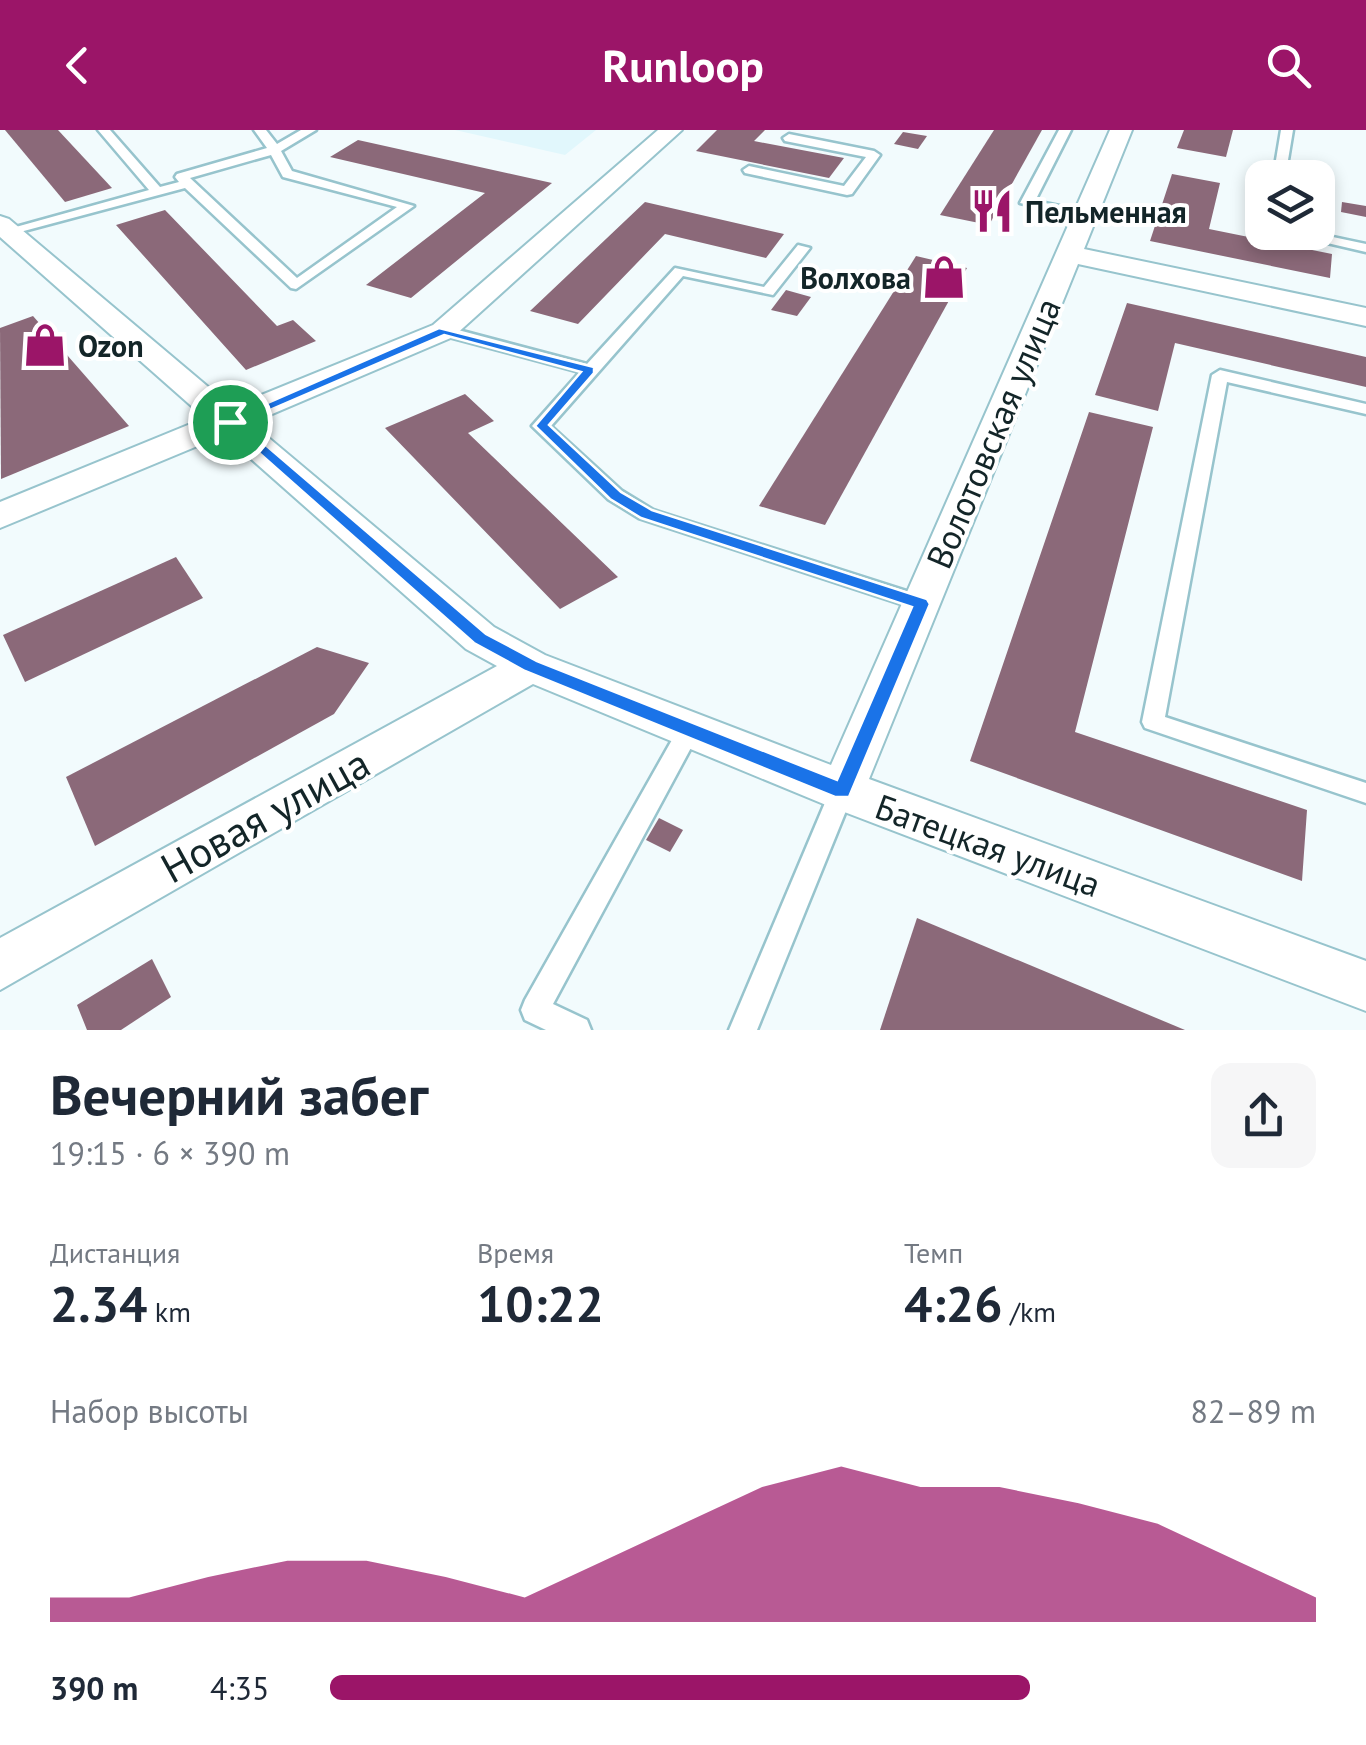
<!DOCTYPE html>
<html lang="ru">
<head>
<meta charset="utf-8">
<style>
  body { margin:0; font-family:"PT Sans",sans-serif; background:#f6f6f7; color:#1f2937; height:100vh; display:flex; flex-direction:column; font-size:38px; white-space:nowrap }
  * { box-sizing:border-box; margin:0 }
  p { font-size:32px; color:#747a83 }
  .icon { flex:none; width:55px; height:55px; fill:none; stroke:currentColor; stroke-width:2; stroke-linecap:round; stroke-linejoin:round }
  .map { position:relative; height:900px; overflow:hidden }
  .side { display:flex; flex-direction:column; background:#fff; flex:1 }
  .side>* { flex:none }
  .tools { position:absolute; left:1245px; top:30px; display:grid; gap:20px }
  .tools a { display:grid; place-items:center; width:90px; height:90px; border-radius:20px; background:#fff; box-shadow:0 5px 15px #0003; font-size:50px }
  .pin { position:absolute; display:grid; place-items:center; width:85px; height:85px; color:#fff; margin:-42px; border:5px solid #fff; border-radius:50%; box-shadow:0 2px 10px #0007 }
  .round { display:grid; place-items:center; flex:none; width:105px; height:105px; border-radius:20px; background:#f6f6f7 }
  .headline { display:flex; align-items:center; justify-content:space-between; height:170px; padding:0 50px }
  h1 { font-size:55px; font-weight:700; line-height:75px }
  .figures { display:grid; grid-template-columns:repeat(3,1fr); gap:15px; height:170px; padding:10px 50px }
  .figures div { display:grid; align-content:center }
  .figures b { font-size:50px; font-weight:700 }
  .figures small { font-size:28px; font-weight:400 }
  .figures p { font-size:28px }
  .chart { height:280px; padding:20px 50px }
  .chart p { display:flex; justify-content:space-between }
  .chart svg { width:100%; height:180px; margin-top:10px; fill:#9b1568; opacity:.7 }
  ul { padding:0 50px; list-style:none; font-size:32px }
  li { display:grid; grid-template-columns:160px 120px 1fr; align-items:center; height:75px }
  li i { height:25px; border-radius:12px; background:#9b1568 }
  header { display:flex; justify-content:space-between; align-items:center; height:130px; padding:0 50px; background:#9b1568; color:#fff; font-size:45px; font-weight:700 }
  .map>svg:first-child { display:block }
  .built { fill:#e1f7fc }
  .building { fill:#8b6979 }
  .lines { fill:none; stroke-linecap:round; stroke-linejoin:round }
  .lane-casing { stroke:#97c4cd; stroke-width:5 }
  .street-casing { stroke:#97c4cd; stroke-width:4 }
  .lane { fill:#fff; fill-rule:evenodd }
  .street { fill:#fff; fill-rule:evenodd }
  .route { fill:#1a73e8; stroke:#fff; stroke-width:2.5; fill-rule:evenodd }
  .labels { text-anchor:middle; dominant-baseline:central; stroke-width:8; stroke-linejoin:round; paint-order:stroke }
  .far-poi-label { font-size:30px; font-weight:bold; fill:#132528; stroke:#fff; text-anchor:start }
  .street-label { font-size:35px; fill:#132528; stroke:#fff }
  .near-street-label { font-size:42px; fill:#132528; stroke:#fff }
</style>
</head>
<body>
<header><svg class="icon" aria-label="back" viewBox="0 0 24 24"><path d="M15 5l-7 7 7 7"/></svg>Runloop<svg class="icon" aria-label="search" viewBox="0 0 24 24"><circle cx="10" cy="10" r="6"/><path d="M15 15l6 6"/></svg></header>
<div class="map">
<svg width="1366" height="900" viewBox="0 0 1366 900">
  <rect width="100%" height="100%" fill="#f2fbfd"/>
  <!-- built -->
  <path class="built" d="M455,0H596L565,25Z"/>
  <!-- building -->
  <g class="building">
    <path d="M5,0H58L112,58L65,72Z"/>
    <path d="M717,0H765L754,11L844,28L829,48L696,21Z"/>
    <path d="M994,0H1042L989,95L940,85Z"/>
    <path d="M1184,0H1233L1226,27L1177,18Z"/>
    <path d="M903,2L927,6L918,19L894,14Z"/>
    <path d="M358,10L552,53L411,168L366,155L485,63L330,27Z"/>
    <path d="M1172,44L1220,53L1209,99L1332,124L1330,148L1150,111Z"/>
    <path d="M645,72L784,104L766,128L665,104L578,194L530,181Z"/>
    <path d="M1342,72L1366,76V87L1341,82Z"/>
    <path d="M165,80L277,196L293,190L316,211L246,240L116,95Z"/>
    <path d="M916,126L967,138L825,395L759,376Z"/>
    <path d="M786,160L811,167L797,186L771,180Z"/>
    <path d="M1127,173L1366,227V257L1175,213L1158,281L1095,265Z"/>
    <path d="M33,186L129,296L1,349L0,198Z"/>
    <path d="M465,264L494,291L468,303L618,447L560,479L385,298Z"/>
    <path d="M1089,282L1153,297L1075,602L1307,680L1302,751L970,631Z"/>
    <path d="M176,427L203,468L25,552L3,505Z"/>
    <path d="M317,517L369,533L334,584L95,716L66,647Z"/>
    <path d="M659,688L683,700L670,722L646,710Z"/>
    <path d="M917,788L1185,900H880Z"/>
    <path d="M152,829L171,867L121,900H87L77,875Z"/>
  </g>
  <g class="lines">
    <!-- lane casing -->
    <g class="lane-casing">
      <g id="lane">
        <path d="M98,0H110L160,57L179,52L175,47L177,44L267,18L254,0H266L277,14L301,0H316L281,21L292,41L414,76L296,159L291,158L185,58L5,106V100L149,60ZM271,25L283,47L397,77L297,148L190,48Z"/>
        <path d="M1059,0H1071L1035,71L1089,82V88L1020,73Z"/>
        <path d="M1281,0H1293L1285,48H1273Z"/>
        <path d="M789,4L874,21L880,25L852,64L847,65L745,43L743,40L749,36L844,56L866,27L785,11L783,8Z"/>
        <path d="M1280,102H1309L1366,114V122Z"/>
        <path d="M798,115L810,118L773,165L683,146L551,296L622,361L653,380L928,468L931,473L928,478H914L639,388L608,369L532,296L580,242L438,204L435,201L443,196L587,234L675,138L764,157Z"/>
        <path d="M1220,240L1366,274V284L1227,252L1165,587L1366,653V673L1145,598L1142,592L1212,245Z"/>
        <path d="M689,592L697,594L700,601L553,874L587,890L591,900H546L525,890L521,880L525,870L681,594Z"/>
        <path d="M842,651L850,654L854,661L757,900H729L830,661L834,654Z"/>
      </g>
    </g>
    <!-- street casing -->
    <g class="street-casing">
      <path id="street" d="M658,0H682L453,207L251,293L494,497L545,525L831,635L1110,0H1132L1084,119L1366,178V196L1078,134L869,649L1366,831V881L826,675L533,554L0,860V808L497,536L466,519L224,305L0,398V372L205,288L0,107V86L9,89L232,277L433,195Z"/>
    </g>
    <!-- lane -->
    <use href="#lane" class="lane"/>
    <!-- street -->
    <use href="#street" class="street"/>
  </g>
  <!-- route -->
  <path class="route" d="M439,198L594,237V243L549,295L621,362L652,380L927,469L930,474L849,667H835L525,541L474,513L224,292ZM444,205L581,242L535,296L610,369L641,388L912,477L837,650L537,531L486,504L240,293Z"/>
  <!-- icons -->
  <defs>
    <g id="restaurant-bare" transform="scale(3.45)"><path d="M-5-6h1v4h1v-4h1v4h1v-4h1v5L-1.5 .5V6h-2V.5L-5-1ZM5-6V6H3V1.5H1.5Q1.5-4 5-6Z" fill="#9b1568" stroke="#fff" stroke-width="2.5" paint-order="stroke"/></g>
    <g id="shop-bare" transform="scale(3.45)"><path d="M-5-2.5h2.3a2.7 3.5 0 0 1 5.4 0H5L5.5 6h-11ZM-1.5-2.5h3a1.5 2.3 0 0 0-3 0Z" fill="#9b1568" stroke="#fff" stroke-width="2.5" paint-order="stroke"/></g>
  </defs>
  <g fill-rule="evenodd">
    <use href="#restaurant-bare" x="992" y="81"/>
    <use href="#shop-bare" x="944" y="147"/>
    <use href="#shop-bare" x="45" y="215"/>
  </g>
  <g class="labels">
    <!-- far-poi labels -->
    <g class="far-poi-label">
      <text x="1025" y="81">Пельменная</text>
      <text x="911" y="147" text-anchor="end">Волхова</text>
      <text x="78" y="215">Ozon</text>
    </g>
    <!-- street labels -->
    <g class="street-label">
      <text transform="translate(993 303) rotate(-67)">Волотовская улица</text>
      <text transform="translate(988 715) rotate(20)">Батецкая улица</text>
    </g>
    <!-- near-street labels -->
    <g class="near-street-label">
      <text transform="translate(265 685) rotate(-29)">Новая улица</text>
    </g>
  </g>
</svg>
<div class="tools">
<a><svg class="icon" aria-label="layers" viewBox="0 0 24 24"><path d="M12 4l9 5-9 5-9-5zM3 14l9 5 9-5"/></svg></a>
</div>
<div class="pin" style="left:230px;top:292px;background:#1e9e55"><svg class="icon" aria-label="arrive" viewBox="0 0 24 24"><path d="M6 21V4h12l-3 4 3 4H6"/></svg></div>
</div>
<section class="side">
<div class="headline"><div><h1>Вечерний забег</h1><p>19:15 · 6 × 390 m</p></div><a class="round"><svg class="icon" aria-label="share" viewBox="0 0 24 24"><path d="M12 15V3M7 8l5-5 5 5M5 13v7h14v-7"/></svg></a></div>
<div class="figures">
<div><p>Дистанция</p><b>2.34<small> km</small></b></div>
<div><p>Время</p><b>10:22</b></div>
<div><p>Темп</p><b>4:26<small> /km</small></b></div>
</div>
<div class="chart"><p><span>Набор высоты</span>82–89 m</p>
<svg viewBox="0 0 160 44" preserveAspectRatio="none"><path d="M0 44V38L10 38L20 33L30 29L40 29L50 33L60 38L70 29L80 20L90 11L100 6L110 11L120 11L130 15L140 20L150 29L160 38V44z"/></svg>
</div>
<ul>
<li><b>390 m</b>4:35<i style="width:71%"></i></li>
</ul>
</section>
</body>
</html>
